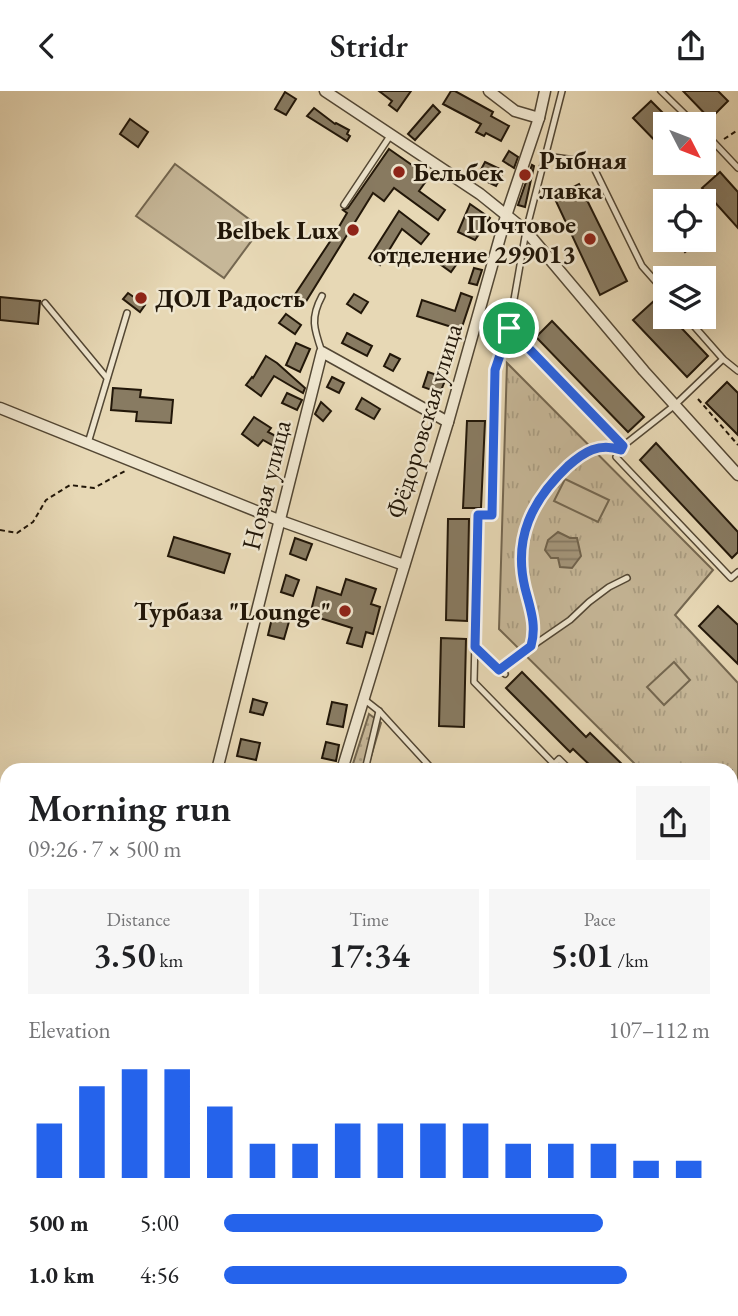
<!DOCTYPE html>
<html lang="en">
<head>
<meta charset="utf-8">
<style>
  body { margin:0; font-family:"EB Garamond",serif; background:#f6f6f6; color:#202124; height:100vh; display:flex; flex-direction:column; font-size:26px; white-space:nowrap }
  * { box-sizing:border-box; margin:0 }
  p { font-size:23px; color:#757577 }
  .icon { flex:none; width:38px; height:38px; fill:none; stroke:currentColor; stroke-width:2; stroke-linecap:round; stroke-linejoin:round }
  .map { position:relative; flex:1; overflow:hidden }
  .side { position:absolute; left:0px; top:672px; width:738px; height:553px; display:flex; flex-direction:column; background:#fff; border-radius:21px 21px 0 0; box-shadow:0 7px 28px #0002 }
  .side>* { flex:none }
  .needle { width:46px; rotate:132deg }
  .tools { position:absolute; left:653px; top:21px; display:grid; gap:14px }
  .tools a { display:grid; place-items:center; width:63px; height:63px; border-radius:0px; background:#fff; box-shadow:0 7px 28px #0002; font-size:35px }
  .pin { position:absolute; display:grid; place-items:center; width:60px; height:60px; color:#fff; margin:-30px; border:4px solid #fff; border-radius:50%; box-shadow:0 2px 7px #0007 }
  .round { display:grid; place-items:center; flex:none; width:74px; height:74px; border-radius:0px; background:#f6f6f6 }
  .head { display:flex; align-items:center; justify-content:space-between; height:119px; padding:0 28px }
  h1 { font-size:38px; font-weight:600; line-height:52px }
  .metrics { display:grid; grid-template-columns:repeat(3,1fr); gap:10px; height:119px; padding:7px 28px }
  .metrics div { display:grid; align-content:center; border-radius:0px; background:#f6f6f6; text-align:center }
  .metrics b { font-size:35px; font-weight:600 }
  .metrics small { font-size:19px; font-weight:400 }
  .metrics p { font-size:19px }
  .chart { height:196px; padding:14px 28px }
  .chart p { display:flex; justify-content:space-between }
  .chart svg { width:100%; height:126px; margin-top:7px; stroke:#2563eb; stroke-width:6 }
  ul { padding:0 28px; list-style:none; font-size:23px }
  li { display:grid; grid-template-columns:112px 84px 1fr; align-items:center; height:52px }
  li i { height:18px; border-radius:9px; background:#2563eb }
  header { display:flex; justify-content:space-between; align-items:center; height:91px; padding:0 28px; background:#fff; font-size:32px; font-weight:600 }
  .map>svg:first-child { display:block }
  .grass { fill:url(#grass-dots); stroke:#746750; stroke-width:2 }
  .park { fill:url(#park-tufts); stroke:#746750; stroke-width:2 }
  .garden { fill:url(#garden-furrows); stroke:#746750; stroke-width:2 }
  .pitch { fill:#c6b798; stroke:#746750; stroke-width:2 }
  .water { fill:url(#water-rules); stroke:#70634d; stroke-width:2 }
  .building { fill:#887b62; stroke:#221709; stroke-width:2 }
  .lines { fill:none; stroke-linecap:round; stroke-linejoin:round }
  .lane-casing { stroke:#534734; stroke-width:8 }
  .street-casing { stroke:#534734; stroke-width:13 }
  .path { stroke:#221709; stroke-width:2; stroke-dasharray:5 3.5; stroke-linecap:butt }
  .lane { stroke:#efe6cf; stroke-width:5 }
  .street { stroke:#efe6cf; stroke-width:10 }
  .route-casing { stroke:#fff; stroke-width:14 }
  .route { stroke:#2563eb; stroke-width:9 }
  .poi-dot { fill:#8f2418; stroke:#efe6cf; stroke-width:2.5 }
  .labels { text-anchor:middle; dominant-baseline:central; stroke-width:5; stroke-linejoin:round; paint-order:stroke }
  .poi-label { font-size:26px; font-weight:bold; fill:#221709; stroke:#efe6cf; text-anchor:start }
  .street-label { font-size:26px; fill:#221709; stroke:#efe6cf }
</style>
</head>
<body>
<header><svg class="icon" aria-label="back" viewBox="0 0 24 24"><path d="M15 5l-7 7 7 7"/></svg>Stridr<svg class="icon" aria-label="share" viewBox="0 0 24 24"><path d="M12 15V3M7 8l5-5 5 5M5 13v7h14v-7"/></svg></header>
<div class="map">
<svg width="738" height="1225" viewBox="0 0 738 1225">
  <defs>
    <pattern id="grass-dots" width="8" height="8" patternUnits="userSpaceOnUse" patternTransform="scale(1.75)"><rect width="8" height="8" fill="#c6b798"/><path d="M2 2h.1M6 6h.1" fill="none" stroke="#aa9d82" stroke-width="1.8" stroke-linecap="round"/></pattern>
    <pattern id="park-tufts" width="24" height="20" patternUnits="userSpaceOnUse" patternTransform="scale(1.75)"><rect width="24" height="20" fill="#c6b798"/><path d="M3 7l-1-3M5 7V3M7 7l1-3M15 17l-1-3M17 17v-4M19 17l1-3" fill="none" stroke="#aa9d82"/></pattern>
    <pattern id="garden-furrows" width="10" height="10" patternUnits="userSpaceOnUse" patternTransform="scale(1.75)"><rect width="10" height="10" fill="#c6b798"/><path d="M-1 1l2-2M0 10L10 0M9 11l2-2" fill="none" stroke="#aa9d82"/></pattern>
    <pattern id="water-rules" width="6" height="5" patternUnits="userSpaceOnUse" patternTransform="scale(1.75)"><rect width="6" height="5" fill="#a4967b"/><path d="M0 2.5h6" fill="none" stroke="#857963"/></pattern>
  </defs>
  <rect width="100%" height="100%" fill="#e7d8b5"/>
  <filter id="stains"><feTurbulence type="fractalNoise" baseFrequency=".00286" numOctaves="4"/><feColorMatrix values="0 0 0 0 .2 0 0 0 0 .09 0 0 0 0 .02 0 0 0 .5 -.17"/></filter>
  <radialGradient id="worn" r=".72"><stop offset=".6" stop-color="#630" stop-opacity="0"/><stop offset="1" stop-color="#630" stop-opacity=".3"/></radialGradient>
  <!-- grass -->
  <g class="grass">
    <path d="M369,623L381,632L367,679H351Z"/>
    <path d="M348,1218H456L458,1225H349Z"/>
  </g>
  <!-- park -->
  <path class="park" d="M507,272L713,479L675,524L738,592V713L732,719V679H641L499,538Z"/>
  <!-- garden -->
  <path class="garden" d="M732,1175L738,1181V1225H440L437,1218H732Z"/>
  <!-- pitch -->
  <g class="pitch">
    <path d="M175,73L261,137L224,187L136,125Z"/>
    <path d="M565,388L609,409L598,431L554,410Z"/>
    <path d="M674,571L690,589L664,614L647,596Z"/>
  </g>
  <!-- water -->
  <path class="water" d="M558,441L570,447H577L581,465L572,477L560,476L558,467H551L545,459L548,449Z"/>
  <!-- building -->
  <g class="building">
    <path d="M379,0H411L397,20L389,14L392,10Z"/>
    <path d="M451,0H455L493,21L491,25L509,35L501,50L486,42L484,45L476,41L481,33L443,13Z"/>
    <path d="M683,0H718L728,10L710,28Z"/>
    <path d="M285,1L296,8L286,24L275,18Z"/>
    <path d="M651,10L674,33H665V60L633,27Z"/>
    <path d="M433,14L440,21L415,49L408,43Z"/>
    <path d="M314,17L335,33L336,32L349,39L347,43L350,45L347,50L307,25Z"/>
    <path d="M130,28L148,41L138,56L120,43Z"/>
    <path d="M389,58L429,86L419,100L445,119L438,129L394,97L384,110L373,102L305,212L294,205L333,146L347,122L343,119L348,117Z"/>
    <path d="M509,60L518,66L514,77L503,70Z"/>
    <path d="M485,71L504,80L496,95L477,86Z"/>
    <path d="M532,74L534,75L525,116L518,114Z"/>
    <path d="M720,81L738,101V137L702,97Z"/>
    <path d="M579,93L627,190L600,204L554,106Z"/>
    <path d="M470,113L490,127L475,149L458,141Z"/>
    <path d="M399,120L429,143L421,153L402,138L380,174L369,167Z"/>
    <path d="M676,149H689L693,155L685,161Z"/>
    <path d="M442,164L456,174L451,181L437,171Z"/>
    <path d="M474,177L482,179L477,194L469,192Z"/>
    <path d="M128,202L145,214L140,221L123,208Z"/>
    <path d="M461,202L472,206L461,239L417,225L422,209L455,220Z"/>
    <path d="M354,203L368,211L361,222L347,213Z"/>
    <path d="M0,206L40,210L38,233L0,229Z"/>
    <path d="M655,209L665,220V226H671L708,265L687,286L633,229Z"/>
    <path d="M286,223L301,234L295,243L279,232Z"/>
    <path d="M552,230L644,326L628,341L536,246Z"/>
    <path d="M347,242L372,255L367,265L342,252Z"/>
    <path d="M296,252L310,258L300,281L286,274Z"/>
    <path d="M390,263L400,268L393,280L384,275Z"/>
    <path d="M266,265L277,272L305,297L303,302L274,285L261,305L246,294L252,286L253,287Z"/>
    <path d="M428,281L446,287L440,302L423,296Z"/>
    <path d="M332,286L344,292L339,302L327,296Z"/>
    <path d="M727,291L738,302V344L706,312Z"/>
    <path d="M113,297L141,299L140,306L173,309L171,332L136,330L137,321L111,319Z"/>
    <path d="M287,302L302,309L297,319L282,312Z"/>
    <path d="M362,307L380,318L374,328L356,318Z"/>
    <path d="M321,311L331,320L323,330L315,323Z"/>
    <path d="M254,326L271,337L268,341L283,349L279,358L263,349L258,355L242,343Z"/>
    <path d="M467,330H485L481,417H463Z"/>
    <path d="M656,352L738,441V461L732,467L640,369Z"/>
    <path d="M448,428H469L467,530L446,529Z"/>
    <path d="M174,446L230,463L224,482L168,465Z"/>
    <path d="M295,447L312,453L306,469L290,463Z"/>
    <path d="M286,484L299,489L293,505L281,501Z"/>
    <path d="M346,488L376,498L371,513L380,516L373,543L366,541L362,556L347,552L352,537L310,524L317,496L341,504Z"/>
    <path d="M718,515L738,534V573L699,535Z"/>
    <path d="M273,523L290,527L284,548L268,544Z"/>
    <path d="M441,547L466,548L464,636L439,635Z"/>
    <path d="M522,581L586,646L590,642L628,679H595L573,658L570,661L506,597Z"/>
    <path d="M253,608L267,612L263,624L250,621Z"/>
    <path d="M332,611L347,614L343,636L327,633Z"/>
    <path d="M241,648L260,652L256,669L237,665Z"/>
    <path d="M326,651L339,654L336,670L322,667Z"/>
  </g>
  <g class="lines">
    <!-- lane casing -->
    <g class="lane-casing">
      <g id="lane">
        <path d="M562,0L526,140L509,237L495,279L492,424H478L474,591L554,673L559,668L570,679"/>
        <path d="M661,0L695,33"/>
        <path d="M704,41L738,77"/>
        <path d="M545,65L591,71L642,175L665,201"/>
        <path d="M344,114L390,45"/>
        <path d="M45,212L107,287"/>
        <path d="M686,226L723,268L738,280"/>
        <path d="M509,237L623,355L675,314L723,268"/>
        <path d="M322,261C314,238 310,227 322,205"/>
        <path d="M88,352L127,222"/>
        <path d="M622,358L616,366L731,487L738,481"/>
        <path d="M531,555C537,534 530,517 525,497C513,447 532,409 568,375C584,361 599,351 621,359"/>
        <path d="M475,556L505,583"/>
        <path d="M499,578L570,529L589,511L609,496L627,487"/>
        <path d="M365,609L379,620L433,679"/>
        <path d="M365,679L379,620"/>
        <path d="M732,773L738,767"/>
        <path d="M732,994L738,1001"/>
        <path d="M442,1218L444,1225"/>
      </g>
    </g>
    <!-- street casing -->
    <g class="street-casing">
      <g id="street">
        <path d="M325,0L480,103L526,140L644,280L738,384"/>
        <path d="M489,0L515,20L539,27"/>
        <path d="M0,317L281,430L404,474"/>
        <path d="M217,679L322,261L448,331"/>
        <path d="M342,679L448,331L506,125L539,27L545,0"/>
        <path d="M338,1218L339,1225"/>
        <path d="M614,1218L624,1225"/>
        <path d="M213,1225V1218"/>
      </g>
    </g>
    <!-- path -->
    <g class="path">
      <path d="M724,48L738,39"/>
      <path d="M698,308L738,354"/>
      <path d="M0,439L17,442L33,431L46,409L70,394L94,397L125,380"/>
      <path d="M732,917L738,911"/>
    </g>
    <!-- lane -->
    <use href="#lane" class="lane"/>
    <!-- street -->
    <use href="#street" class="street"/>
  </g>
  <g class="lines">
    <!-- route casing -->
    <g class="route-casing">
      <path id="route" d="M509,237L623,355L621,359C599,351 584,361 568,375C532,409 513,447 525,497C530,517 537,534 531,555L499,579L475,556L478,424H492L495,279Z"/>
    </g>
    <!-- route -->
    <use href="#route" class="route"/>
  </g>
  <!-- markers -->
  <g class="poi-dot">
    <circle cx="399" cy="81" r="7"/>
    <circle cx="525" cy="84" r="7"/>
    <circle cx="353" cy="139" r="7"/>
    <circle cx="590" cy="148" r="7"/>
    <circle cx="141" cy="207" r="7"/>
    <circle cx="345" cy="520" r="7"/>
  </g>
  <g class="labels">
    <!-- poi labels -->
    <g class="poi-label">
      <text x="539" y="69">Рыбная<tspan x="539" dy="30">лавка</tspan></text>
      <text x="413" y="81">Бельбек</text>
      <text x="576" y="133" text-anchor="end">Почтовое<tspan x="576" dy="30">отделение 299013</tspan></text>
      <text x="339" y="139" text-anchor="end">Belbek Lux</text>
      <text x="155" y="207">ДОЛ Радость</text>
      <text x="331" y="520" text-anchor="end">Турбаза "Lounge"</text>
    </g>
    <!-- street labels -->
    <g class="street-label">
      <text transform="translate(424 330) rotate(-73)">Фёдоровская улица</text>
      <text transform="translate(266 394) rotate(-76)">Новая улица</text>
    </g>
  </g>
  <rect width="100%" height="100%" filter="url(#stains)"/>
  <rect width="100%" height="100%" fill="url(#worn)"/>
</svg>
<div class="tools">
<a><svg class="needle" viewBox="-14 -14 28 28"><path d="M0-13l5 13h-10z" fill="#e53935"/><path d="M0 13l5-13h-10z" fill="#757577"/></svg></a>
<a><svg class="icon" aria-label="locate" viewBox="0 0 24 24"><circle cx="12" cy="12" r="6"/><path d="M12 2v4M12 18v4M2 12h4M18 12h4"/></svg></a>
<a><svg class="icon" aria-label="layers" viewBox="0 0 24 24"><path d="M12 4l9 5-9 5-9-5zM3 14l9 5 9-5"/></svg></a>
</div>
<div class="pin" style="left:509px;top:237px;background:#1e9e55"><svg class="icon" aria-label="arrive" viewBox="0 0 24 24"><path d="M6 21V4h12l-3 4 3 4H6"/></svg></div>
<section class="side">
<div class="head"><div><h1>Morning run</h1><p>09:26 · 7 × 500 m</p></div><a class="round"><svg class="icon" aria-label="share" viewBox="0 0 24 24"><path d="M12 15V3M7 8l5-5 5 5M5 13v7h14v-7"/></svg></a></div>
<div class="metrics">
<div><p>Distance</p><b>3.50<small> km</small></b></div>
<div><p>Time</p><b>17:34</b></div>
<div><p>Pace</p><b>5:01<small> /km</small></b></div>
</div>
<div class="chart"><p><span>Elevation</span>107–112 m</p>
<svg viewBox="0 0 160 44" preserveAspectRatio="none"><path d="M5 44V25M15 44V12M25 44V6M35 44V6M45 44V19M55 44V32M65 44V32M75 44V25M85 44V25M95 44V25M105 44V25M115 44V32M125 44V32M135 44V32M145 44V38M155 44V38"/></svg>
</div>
<ul>
<li><b>500 m</b>5:00<i style="width:78%"></i></li>
<li><b>1.0 km</b>4:56<i style="width:83%"></i></li>
</ul>
</section>
</div>
</body>
</html>
